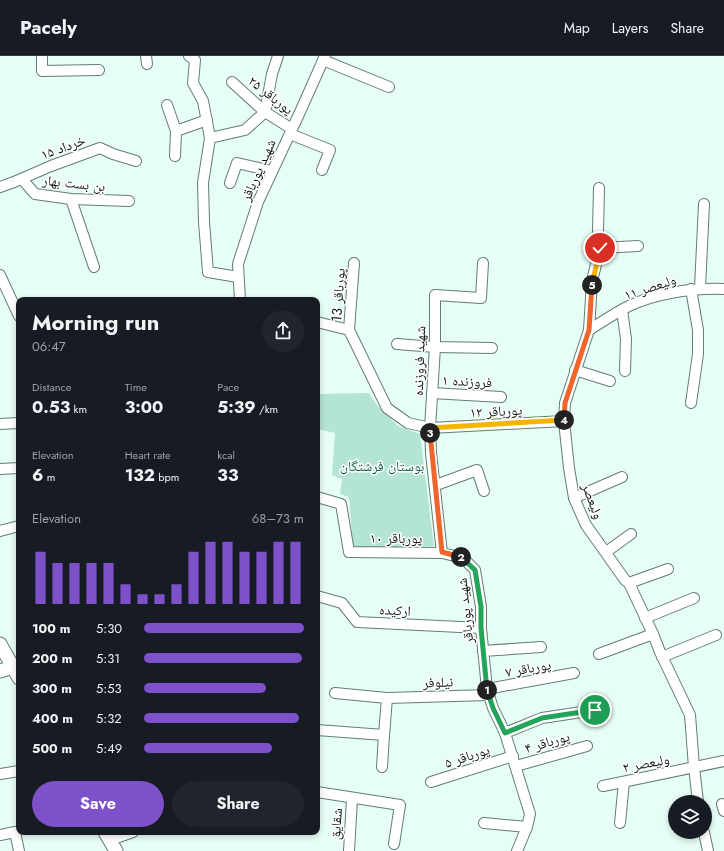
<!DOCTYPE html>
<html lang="en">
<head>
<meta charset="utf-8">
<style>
  body { margin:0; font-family:Jost,"Noto Naskh Arabic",sans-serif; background:#20242c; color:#f1f3f6; height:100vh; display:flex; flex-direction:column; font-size:15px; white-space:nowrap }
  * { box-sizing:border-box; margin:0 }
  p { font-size:13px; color:#9ea1a6 }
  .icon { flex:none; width:22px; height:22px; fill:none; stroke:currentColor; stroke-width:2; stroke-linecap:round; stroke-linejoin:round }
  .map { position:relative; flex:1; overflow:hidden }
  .sheet { position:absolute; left:16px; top:241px; width:304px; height:538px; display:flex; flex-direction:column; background:#171b24; border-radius:8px; box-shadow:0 2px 6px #0003 }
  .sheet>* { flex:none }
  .controls { position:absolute; left:668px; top:739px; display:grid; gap:8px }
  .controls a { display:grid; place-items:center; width:44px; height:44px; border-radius:50%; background:#171b24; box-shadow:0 2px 6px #0003; font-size:20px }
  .pin { position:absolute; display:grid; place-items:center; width:34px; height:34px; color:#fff; margin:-17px; border:2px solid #fff; border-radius:50%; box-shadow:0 1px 4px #0007 }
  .km { position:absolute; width:20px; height:20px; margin:-10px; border-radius:50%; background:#222; color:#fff; font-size:11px; line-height:20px; text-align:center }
  .round { display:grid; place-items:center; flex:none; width:42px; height:42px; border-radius:21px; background:#20242c }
  .headline { display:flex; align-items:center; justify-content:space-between; height:68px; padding:0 16px }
  h1 { font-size:22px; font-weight:700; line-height:30px }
  .stats { display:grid; grid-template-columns:repeat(3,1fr); gap:6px; height:68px; padding:4px 16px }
  .stats div { display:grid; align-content:center }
  .stats b { font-size:17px; font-weight:700 }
  .stats small { font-size:11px; font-weight:400 }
  .stats p { font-size:11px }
  .chart { height:112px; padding:8px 16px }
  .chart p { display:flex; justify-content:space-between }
  .chart svg { width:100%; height:72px; margin-top:4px; stroke:#7d51ca; stroke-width:6 }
  .primary-button { display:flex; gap:8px; margin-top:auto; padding:8px 16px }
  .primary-button a { flex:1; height:46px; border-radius:24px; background:#7d51ca; color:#fff; font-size:16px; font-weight:700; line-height:46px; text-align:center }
  .primary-button a+a { background:#20242c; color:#f1f3f6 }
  ul { padding:0 16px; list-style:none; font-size:13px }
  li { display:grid; grid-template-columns:64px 48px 1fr; align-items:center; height:30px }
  li i { height:10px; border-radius:5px; background:#7d51ca }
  header { display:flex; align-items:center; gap:24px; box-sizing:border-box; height:56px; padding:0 20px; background:#171b24; border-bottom:1px solid #363941 }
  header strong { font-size:19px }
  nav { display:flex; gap:22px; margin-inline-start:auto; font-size:14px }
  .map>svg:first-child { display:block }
  .green { fill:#b4e5d2 }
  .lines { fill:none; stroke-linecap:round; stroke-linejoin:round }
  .minor-casing { stroke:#637d72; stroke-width:12 }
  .tertiary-casing { stroke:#637d72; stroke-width:15 }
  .minor { stroke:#fff; stroke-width:10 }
  .tertiary { stroke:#fff; stroke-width:13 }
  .split-1-casing { stroke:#fff; stroke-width:8 }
  .split-2-casing { stroke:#fff; stroke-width:8 }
  .split-3-casing { stroke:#fff; stroke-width:8 }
  .split-4-casing { stroke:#fff; stroke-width:8 }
  .split-5-casing { stroke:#fff; stroke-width:8 }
  .split-6-casing { stroke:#fff; stroke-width:8 }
  .split-1 { stroke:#22a559; stroke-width:5 }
  .split-2 { stroke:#22a559; stroke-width:5 }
  .split-3 { stroke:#f0652b; stroke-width:5 }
  .split-4 { stroke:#f5b400; stroke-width:5 }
  .split-5 { stroke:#f0652b; stroke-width:5 }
  .split-6 { stroke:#f5b400; stroke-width:5 }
  .labels { text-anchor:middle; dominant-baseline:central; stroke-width:3; stroke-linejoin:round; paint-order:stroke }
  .street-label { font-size:14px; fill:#0c1613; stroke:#fff }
  .park-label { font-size:14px; fill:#115b46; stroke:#fff }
</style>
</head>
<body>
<header>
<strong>Pacely</strong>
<nav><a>Map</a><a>Layers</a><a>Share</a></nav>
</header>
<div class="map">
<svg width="724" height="795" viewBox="0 0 724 795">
  <rect width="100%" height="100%" fill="#e7fef4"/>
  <!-- green -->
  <path class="green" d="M369,337L377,349L398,370L420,378L434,490L353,492L349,441L340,438L342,423L332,419L335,377L317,373V338Z"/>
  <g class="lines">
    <!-- minor casing -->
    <g class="minor-casing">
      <g id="minor">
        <path d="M42,0V15L99,14"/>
        <path d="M146,0L147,8"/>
        <path d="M189,0L195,4L193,27L203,45L210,82L203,127L204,166L208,216L238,221"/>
        <path d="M323,4L389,31"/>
        <path d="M232,26L265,56L292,73"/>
        <path d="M167,49L176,75L175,100"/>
        <path d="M176,75L207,64"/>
        <path d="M290,78L330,94L322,114"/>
        <path d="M210,82L245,74L265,56L272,18L278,0"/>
        <path d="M22,123L35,138L71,143L129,145"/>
        <path d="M230,127L237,107L272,115"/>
        <path d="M0,131L14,126L51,110L100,92L113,98L136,105"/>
        <path d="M599,132L598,175L600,192L592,225L589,274L565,347L564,365L569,412L574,442L586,469L625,524L629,527L653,578L660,596L690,659L694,711L698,746"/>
        <path d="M71,143L94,211"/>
        <path d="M600,192L638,190"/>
        <path d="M483,207L481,242L435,239V291L430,372L431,397L442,497L463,502L475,514L481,551V572L487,633L493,652L505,677L530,758L527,771L517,795"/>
        <path d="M0,219L19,260"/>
        <path d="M700,232L704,148"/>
        <path d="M240,244L238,208L258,146L300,56L325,0"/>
        <path d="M622,254L626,283L625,315"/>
        <path d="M317,266L349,274L387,352L408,367L430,372L564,365"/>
        <path d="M349,274L354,207"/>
        <path d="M589,274C602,266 616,256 631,249C662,236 691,232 724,233"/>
        <path d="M397,288L435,291L492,292"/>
        <path d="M575,314L610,325"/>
        <path d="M432,337L501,341"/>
        <path d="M691,347L698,298V274L691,233"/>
        <path d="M0,368L19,367"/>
        <path d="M0,413L19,412"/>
        <path d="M436,429L477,414L484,435"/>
        <path d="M317,441L341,448L349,496L442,497"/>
        <path d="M574,442L622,421"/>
        <path d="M0,475L19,470"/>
        <path d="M606,496L631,478"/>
        <path d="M629,527L668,513"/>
        <path d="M317,540L342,547L357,566L481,572"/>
        <path d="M645,562L694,542"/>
        <path d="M483,595L541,591"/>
        <path d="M599,598L653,578"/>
        <path d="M662,601L716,579"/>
        <path d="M487,633L574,617"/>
        <path d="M335,637L387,642L489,639"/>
        <path d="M317,674L384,679L382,711"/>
        <path d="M505,677L542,662L595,654"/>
        <path d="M384,679L387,642"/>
        <path d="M516,710L587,690"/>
        <path d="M0,718L19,715"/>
        <path d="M431,726L513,700"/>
        <path d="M603,730L724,705"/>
        <path d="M317,736L400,749L394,788"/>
        <path d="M722,748L724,755"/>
        <path d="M484,767L527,771"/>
        <path d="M620,767L624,726"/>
        <path d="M704,776L708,795"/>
        <path d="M0,779L15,776L19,795"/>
        <path d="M110,784L133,776"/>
        <path d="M349,795L352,743"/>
      </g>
    </g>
    <!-- tertiary casing -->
    <g class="tertiary-casing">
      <g id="tertiary">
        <path d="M0,588L19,622"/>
        <path d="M0,615L13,611"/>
        <path d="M105,776L116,795"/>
      </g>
    </g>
    <!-- minor -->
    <use href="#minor" class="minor"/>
    <!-- tertiary -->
    <use href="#tertiary" class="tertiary"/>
  </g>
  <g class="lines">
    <!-- split-1 casing -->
    <g class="split-1-casing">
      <path id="split-1" d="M487,634L493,652L505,677L542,662L595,654"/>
    </g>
    <!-- split-2 casing -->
    <g class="split-2-casing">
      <path id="split-2" d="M461,501L475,514L481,551V572L487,634"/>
    </g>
    <!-- split-3 casing -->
    <g class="split-3-casing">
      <path id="split-3" d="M430,377L442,496L461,501"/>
    </g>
    <!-- split-4 casing -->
    <g class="split-4-casing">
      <path id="split-4" d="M430,377V372L564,364"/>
    </g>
    <!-- split-5 casing -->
    <g class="split-5-casing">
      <path id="split-5" d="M564,364L565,347L589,274L592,229"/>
    </g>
    <!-- split-6 casing -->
    <g class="split-6-casing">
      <path id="split-6" d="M592,229L600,192"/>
    </g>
    <!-- split-1 -->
    <use href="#split-1" class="split-1"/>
    <!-- split-2 -->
    <use href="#split-2" class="split-2"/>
    <!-- split-3 -->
    <use href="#split-3" class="split-3"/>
    <!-- split-4 -->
    <use href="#split-4" class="split-4"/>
    <!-- split-5 -->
    <use href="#split-5" class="split-5"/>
    <!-- split-6 -->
    <use href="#split-6" class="split-6"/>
  </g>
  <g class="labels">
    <!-- street labels -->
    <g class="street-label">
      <text transform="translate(271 39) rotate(38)">پورباقر ۲۵</text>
      <text transform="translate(63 91) rotate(-20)">۱۵ خرداد</text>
      <text transform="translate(258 114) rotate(-66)">شهید پورباقر</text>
      <text transform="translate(74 127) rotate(6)">بن بست بهار</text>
      <text transform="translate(650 231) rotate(-18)">ولیعصر ۱۱</text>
      <text transform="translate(338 239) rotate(-86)">پورباقر 13</text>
      <text transform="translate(419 305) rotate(-88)">شهید فروزنده</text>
      <text transform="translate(467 325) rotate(3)">فروزنده ۱</text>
      <text transform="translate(496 355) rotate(-3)">پورباقر ۱۲</text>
      <text transform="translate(593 445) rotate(69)">ولیعصر</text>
      <text x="396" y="482">پورباقر ۱۰</text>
      <text transform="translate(395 554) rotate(3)">ارکیده</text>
      <text transform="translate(465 555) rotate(-96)">شهید پورباقر</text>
      <text transform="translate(528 612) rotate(-10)">پورباقر ۷</text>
      <text transform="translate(438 626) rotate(-2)">نیلوفر</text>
      <text transform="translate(547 686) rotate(-16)">پورباقر ۴</text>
      <text transform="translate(467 700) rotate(-18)">پورباقر ۵</text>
      <text transform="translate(646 707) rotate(-11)">ولیعصر ۲</text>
      <text transform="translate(336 768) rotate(-86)">شقایق</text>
    </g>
    <!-- park labels -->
    <g class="park-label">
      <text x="382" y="410">بوستان فرشتگان</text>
    </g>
  </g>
</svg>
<div class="controls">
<a><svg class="icon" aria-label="layers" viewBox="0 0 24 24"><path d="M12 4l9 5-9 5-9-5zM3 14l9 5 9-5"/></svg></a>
</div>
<div class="pin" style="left:595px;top:654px;background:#1e9e55"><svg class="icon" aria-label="arrive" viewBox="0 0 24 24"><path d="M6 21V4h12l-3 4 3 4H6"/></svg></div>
<div class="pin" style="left:600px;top:192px;background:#d93025"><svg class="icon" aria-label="check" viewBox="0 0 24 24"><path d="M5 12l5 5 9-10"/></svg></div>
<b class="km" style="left:487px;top:634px">1</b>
<b class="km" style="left:461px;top:501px">2</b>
<b class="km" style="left:430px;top:377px">3</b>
<b class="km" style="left:564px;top:364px">4</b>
<b class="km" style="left:592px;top:229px">5</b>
<section class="sheet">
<div class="headline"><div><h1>Morning run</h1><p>06:47</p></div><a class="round"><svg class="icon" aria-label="share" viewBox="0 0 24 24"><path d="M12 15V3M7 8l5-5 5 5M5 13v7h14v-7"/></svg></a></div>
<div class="stats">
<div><p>Distance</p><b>0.53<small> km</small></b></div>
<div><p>Time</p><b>3:00</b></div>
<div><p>Pace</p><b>5:39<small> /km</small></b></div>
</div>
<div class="stats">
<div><p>Elevation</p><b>6<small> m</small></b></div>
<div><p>Heart rate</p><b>132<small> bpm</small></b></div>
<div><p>kcal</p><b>33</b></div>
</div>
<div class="chart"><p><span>Elevation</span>68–73 m</p>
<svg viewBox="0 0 160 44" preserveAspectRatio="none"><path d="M5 44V12M15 44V19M25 44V19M35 44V19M45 44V19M55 44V32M65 44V38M75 44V38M85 44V32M95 44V12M105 44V6M115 44V6M125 44V12M135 44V12M145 44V6M155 44V6"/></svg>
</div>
<ul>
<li><b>100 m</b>5:30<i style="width:100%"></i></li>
<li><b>200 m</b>5:31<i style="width:99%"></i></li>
<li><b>300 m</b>5:53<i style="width:76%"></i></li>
<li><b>400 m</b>5:32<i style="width:97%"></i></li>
<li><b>500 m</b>5:49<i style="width:80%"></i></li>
</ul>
<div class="primary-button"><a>Save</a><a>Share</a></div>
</section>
</div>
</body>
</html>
